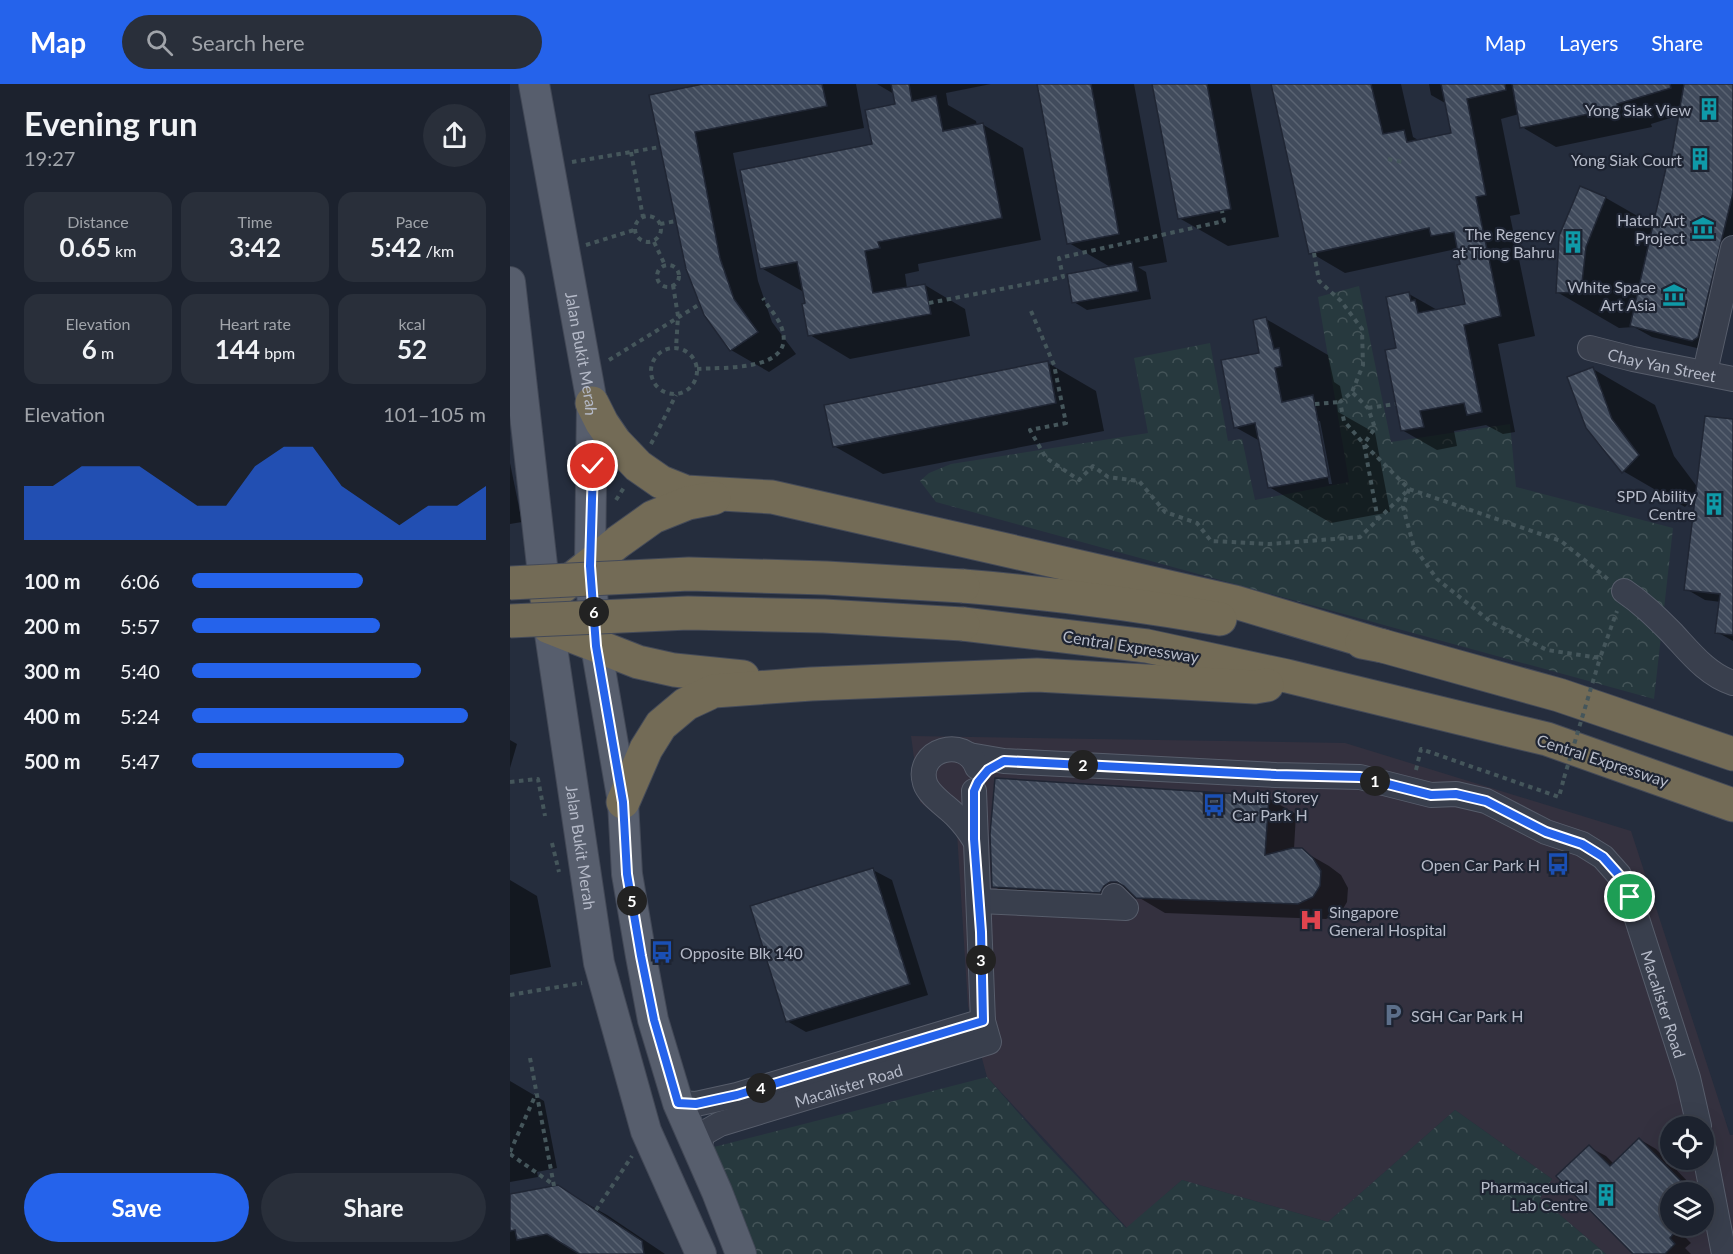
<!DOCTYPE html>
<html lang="en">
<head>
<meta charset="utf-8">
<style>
  body { margin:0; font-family:Lato,sans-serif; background:#292f3a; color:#f1f3f6; height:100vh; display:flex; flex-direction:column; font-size:22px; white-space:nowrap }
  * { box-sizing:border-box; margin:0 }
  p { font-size:20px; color:#a0a4aa }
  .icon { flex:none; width:33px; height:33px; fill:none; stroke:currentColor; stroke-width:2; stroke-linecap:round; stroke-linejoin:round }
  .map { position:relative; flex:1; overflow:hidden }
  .drawer { display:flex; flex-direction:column; background:#1c222e; width:510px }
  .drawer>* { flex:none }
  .buttons { position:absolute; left:1150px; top:1032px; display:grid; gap:12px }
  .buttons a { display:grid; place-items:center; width:54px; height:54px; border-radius:50%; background:#1c222e; box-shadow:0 6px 24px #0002,0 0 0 2px #3a3f4a; font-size:30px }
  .pin { position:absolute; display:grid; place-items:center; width:51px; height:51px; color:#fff; margin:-26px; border:3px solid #fff; border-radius:50%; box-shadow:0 2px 6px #0007 }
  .km { position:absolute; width:30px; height:30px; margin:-15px; border-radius:50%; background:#222; color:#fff; font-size:16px; line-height:30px; text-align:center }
  .round { display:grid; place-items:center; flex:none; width:63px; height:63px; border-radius:32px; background:#292f3a }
  .summary { display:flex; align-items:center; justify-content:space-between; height:102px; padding:0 24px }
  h1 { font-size:33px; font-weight:700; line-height:45px }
  .stats { display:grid; grid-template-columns:repeat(3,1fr); gap:9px; height:102px; padding:6px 24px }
  .stats div { display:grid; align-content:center; border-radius:15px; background:#292f3a; text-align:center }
  .stats b { font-size:26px; font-weight:700 }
  .stats small { font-size:16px; font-weight:400 }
  .stats p { font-size:16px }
  .chart { height:168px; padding:12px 24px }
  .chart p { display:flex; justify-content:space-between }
  .chart svg { width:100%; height:108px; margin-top:6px; fill:#2563eb; opacity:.7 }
  .action { display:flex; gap:12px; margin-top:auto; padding:12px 24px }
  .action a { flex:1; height:69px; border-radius:36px; background:#2563eb; color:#fff; font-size:24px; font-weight:700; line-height:69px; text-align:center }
  .action a+a { background:#292f3a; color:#f1f3f6 }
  ul { padding:0 24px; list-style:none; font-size:20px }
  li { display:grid; grid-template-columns:96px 72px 1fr; align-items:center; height:45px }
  li i { height:15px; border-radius:8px; background:#2563eb }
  header { display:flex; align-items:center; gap:36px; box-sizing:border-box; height:84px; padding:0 30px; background:#2563eb; color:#fff }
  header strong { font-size:28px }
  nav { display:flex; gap:33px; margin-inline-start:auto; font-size:21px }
  .search { width:420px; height:54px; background:#292f3a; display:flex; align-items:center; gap:15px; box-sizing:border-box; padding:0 21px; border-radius:33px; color:#a0a4aa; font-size:22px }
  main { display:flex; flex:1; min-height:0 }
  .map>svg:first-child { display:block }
  .medical { fill:#34313f; fill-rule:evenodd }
  .forest { fill:url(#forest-crowns) }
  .shadow { fill:#0007; fill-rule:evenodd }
  .building { fill:url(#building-back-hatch); stroke:#202634; stroke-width:1.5 }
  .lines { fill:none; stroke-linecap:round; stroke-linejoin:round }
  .minor-casing { stroke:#575d6b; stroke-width:26 }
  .major-casing { stroke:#424856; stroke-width:32 }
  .highway-casing { stroke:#444a58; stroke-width:35 }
  .path { stroke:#45565b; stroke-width:4; stroke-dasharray:4.5 4.5; stroke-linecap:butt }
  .minor { stroke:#393f4d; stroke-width:24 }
  .major { stroke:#575e6d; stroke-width:30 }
  .highway { stroke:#736b56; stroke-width:33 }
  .highway-bridge-casing { stroke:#444a58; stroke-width:35; stroke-linecap:butt }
  .path-bridge { stroke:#45565b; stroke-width:4; stroke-dasharray:4.5 4.5; stroke-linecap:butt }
  .highway-bridge { stroke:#736b56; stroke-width:33 }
  .route-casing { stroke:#fff; stroke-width:12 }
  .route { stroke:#2563eb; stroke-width:8 }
  .labels { text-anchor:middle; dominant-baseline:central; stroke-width:4.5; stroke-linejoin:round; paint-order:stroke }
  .poi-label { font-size:16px; fill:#b5bac8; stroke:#1e2432; text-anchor:end }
  .street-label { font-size:16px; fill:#b5bac8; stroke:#1e2432 }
</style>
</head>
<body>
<header>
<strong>Map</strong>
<div class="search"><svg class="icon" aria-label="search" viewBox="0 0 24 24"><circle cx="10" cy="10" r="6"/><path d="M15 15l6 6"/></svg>Search here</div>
<nav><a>Map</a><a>Layers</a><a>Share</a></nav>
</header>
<main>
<section class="drawer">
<div class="summary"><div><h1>Evening run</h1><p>19:27</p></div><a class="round"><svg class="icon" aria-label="share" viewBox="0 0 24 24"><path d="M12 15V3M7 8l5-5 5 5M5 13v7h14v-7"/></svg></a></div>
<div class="stats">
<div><p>Distance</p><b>0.65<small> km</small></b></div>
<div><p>Time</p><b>3:42</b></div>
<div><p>Pace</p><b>5:42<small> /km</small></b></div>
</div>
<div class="stats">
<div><p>Elevation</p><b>6<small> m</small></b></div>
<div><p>Heart rate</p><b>144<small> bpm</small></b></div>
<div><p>kcal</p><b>52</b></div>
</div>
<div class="chart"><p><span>Elevation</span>101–105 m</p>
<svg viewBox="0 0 160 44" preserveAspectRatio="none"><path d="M0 44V22L10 22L20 14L30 14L40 14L50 22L60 30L70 30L80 14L90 6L100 6L110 22L120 30L130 38L140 30L150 30L160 22V44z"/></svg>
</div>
<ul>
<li><b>100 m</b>6:06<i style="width:58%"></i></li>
<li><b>200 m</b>5:57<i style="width:64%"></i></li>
<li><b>300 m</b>5:40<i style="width:78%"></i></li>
<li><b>400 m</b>5:24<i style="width:94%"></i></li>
<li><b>500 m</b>5:47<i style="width:72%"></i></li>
</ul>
<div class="action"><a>Save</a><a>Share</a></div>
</section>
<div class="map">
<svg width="1223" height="1170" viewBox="0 0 1223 1170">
  <defs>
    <pattern id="forest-crowns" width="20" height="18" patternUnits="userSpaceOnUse" patternTransform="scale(1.5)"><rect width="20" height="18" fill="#27393e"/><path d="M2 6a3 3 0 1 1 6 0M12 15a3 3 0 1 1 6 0" fill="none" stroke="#445458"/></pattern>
    <pattern id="building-back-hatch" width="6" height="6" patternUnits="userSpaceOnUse" patternTransform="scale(1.5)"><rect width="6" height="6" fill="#414b5c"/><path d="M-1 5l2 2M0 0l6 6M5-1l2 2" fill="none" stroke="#5a6372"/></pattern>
  </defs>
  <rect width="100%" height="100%" fill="#252d3d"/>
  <!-- medical -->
  <path class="medical" d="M401,652L835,659L1121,747L1220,1051H1223V1170H1096L1030,1114L1042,1095L945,1026L818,1138L672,1096L617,1144L477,993L458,922L447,749L410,718ZM1161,1042H1194V1076H1161ZM1161,1108H1194V1142H1161Z"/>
  <!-- forest -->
  <g class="forest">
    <path d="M849,202L881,358L1000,340L1006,403L1163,444L1144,615L426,418L410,397L419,389L441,380L638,349L624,274L700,259L718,357L732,355L745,416L839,398L808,213Z"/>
    <path d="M477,993L533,1057L616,1144L672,1096L818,1138L945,1026L1042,1095L1030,1114L1096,1170H245L200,1064Z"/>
  </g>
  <!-- shadow -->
  <g class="shadow">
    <path d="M200,0H346L354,44L223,69L248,197L262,238L286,270L259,288L221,266L141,12Z"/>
    <path d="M367,0H481L436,9L438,21L466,37L467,42L472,40L513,64L531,156L408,180L409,187L395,190L397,204L415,201L455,225L460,252L340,275L300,251L294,207H292L251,184L364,62L387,21L384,10Z"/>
    <path d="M529,0H624L657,178L628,183L636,188L641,215L577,226L564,218L602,184L559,159Z"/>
    <path d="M644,0H740L769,153L718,162L669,134Z"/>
    <path d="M763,0H891L903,53L910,57L942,51L935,19L921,11L919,0H1223V197L1203,268L1142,253L1124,243L1109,244L1047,208L1071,104L1096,114L1145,142L1160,78L1162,79L1170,31L1141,40L1142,43L1046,63L1012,43L1009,30L991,35L1010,130L1000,132L1025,252L988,260L1005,348L993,350L976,341L944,347L947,362L927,366L892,346L887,265L899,210L929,227L957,221L949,167L946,165L835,189L801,169Z"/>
    <path d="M756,235L818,271L824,298L830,302L833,317L827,319L828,328L865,349L880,428L821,439L759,403L750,357L725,343L751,270ZM807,337H810L822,400H819Z"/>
    <path d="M538,279L586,307L594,347L373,390L324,362Z"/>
    <path d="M1083,285L1145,321L1164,372L1188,404L1223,337V557L1207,548L1211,518L1195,516L1176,505L1187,410L1175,423L1113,387Z"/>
    <path d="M0,379L12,438L0,440Z"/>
    <path d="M0,656L7,660L0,684Z"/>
    <path d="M758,714L786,730L784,765L791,766L819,782L831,791L838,804L837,818L831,828L816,835L655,829L628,813L622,817L511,818L483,802Z"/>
    <path d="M363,786L382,796L418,911L296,948L277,937Z"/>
    <path d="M0,796L27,812L41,883L0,891Z"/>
    <path d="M0,997L34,1017L47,1084L27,1088L28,1093L0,1098Z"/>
    <path d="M1129,1055L1146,1065L1188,1108H1161V1142H1185L1174,1152L1181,1159L1175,1164L1181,1170H1125L1079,1063L1096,1072L1104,1080Z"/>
    <path d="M47,1103L97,1131L155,1170H0V1112Z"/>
  </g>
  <!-- building -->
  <g class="building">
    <path d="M193,0H312L317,22L185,48L210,174L224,215L248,248L220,267L194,231L176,185L139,11Z"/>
    <path d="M381,0H399L402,17L426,12L433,47L473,39L492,134L368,158L370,164L355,167L363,209L415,200L421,230L298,252L292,220L295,219L287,178L250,185L230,86L362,60L355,26L385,20Z"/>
    <path d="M527,0H581L609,150L557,160Z"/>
    <path d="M642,0H697L721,125L668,135Z"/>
    <path d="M761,0H861L873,50L894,46L897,58L941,49L931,0H995L996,6L957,15L976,111L966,113L991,232L954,241L972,328L957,331L954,319L910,327L914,343L891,347L875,266L886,264L876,213L899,208L901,217L905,216L908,229L955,220L947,181L950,180L944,148L921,152L919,144L799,170Z"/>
    <path d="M1002,0H1160L1161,4L1107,20L1108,24L1010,44Z"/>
    <path d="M1174,0H1223V109L1188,253L1182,257L1120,242L1158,75L1160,81Z"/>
    <path d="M1070,102L1096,113L1076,163L1071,208L1046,209L1049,152Z"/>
    <path d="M622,178L628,207L562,219L557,190Z"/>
    <path d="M756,233L764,265L769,264L772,282L765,284L772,318L803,311L819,393L758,404L745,339L724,344L711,276L749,269L743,236Z"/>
    <path d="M538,277L546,319L323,363L314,321Z"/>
    <path d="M1083,283L1102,335L1129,371L1112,389L1076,344L1057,293Z"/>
    <path d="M1195,332L1223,335V551L1205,549L1210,510L1174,506Z"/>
    <path d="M485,694L759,712L755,771L782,764H792L803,774L811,787L810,802L803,813L788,820L626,814L614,802L607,798H600L594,802L590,809L482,803L480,750Z"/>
    <path d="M363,784L400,900L276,938L240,822Z"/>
    <path d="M1129,1054L1175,1101L1167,1108H1161V1144L1165,1148L1160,1154L1165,1160L1155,1170H1123L1046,1092L1079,1061L1100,1082Z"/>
    <path d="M48,1101L132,1157L134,1170H69L37,1150L7,1156L5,1146L0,1147V1110Z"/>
  </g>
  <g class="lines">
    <!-- minor casing -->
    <g class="minor-casing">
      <g id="minor">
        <path id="s1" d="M1080,264L1123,275L1223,295"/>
        <path d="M1195,288L1223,164"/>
        <path d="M1114,507C1132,519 1146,533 1161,548C1179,567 1197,591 1223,599"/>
        <path id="s2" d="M459,671L494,677L766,691L850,693L921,711L946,710L976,717L1036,748L1072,760L1093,773L1109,791L1120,813L1178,994L1189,1042"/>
        <path d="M464,755C459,747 453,739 447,733C438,723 419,712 415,699C405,666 455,651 467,683"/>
        <path d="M469,817L616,824L604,812"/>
        <path d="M168,1019L186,1020L227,1011L473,937"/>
        <path id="s3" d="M187,1065L194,1049L210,1040L479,958L473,937L464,707"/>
        <path d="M1194,1066L1214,1170"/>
      </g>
    </g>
    <!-- major casing -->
    <g class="major-casing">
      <g id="major">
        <path id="s4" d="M24,0L82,319L80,482L86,562L113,718L117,790L131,872L143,936L168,1019L207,1108L231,1170"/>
        <path id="s5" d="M0,198L39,543L89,879L136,1047L191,1170"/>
      </g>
    </g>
    <!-- highway casing -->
    <g class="highway-casing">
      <g id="highway">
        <path d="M82,319L92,339L105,358L128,382L151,398L176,408L262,413L725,518L873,562"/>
        <path d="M453,502C539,509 624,520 710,535"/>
        <path d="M37,515L108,458L143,433L178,419L204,414"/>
        <path d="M453,540L637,562L777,592L1037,655L1223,721"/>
        <path d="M39,543L128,578L164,586L233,593"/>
        <path d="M852,558L873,562L1049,611L1223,670"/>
        <path d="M113,718L136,665L151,641L176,620L204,607L301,600L527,591L745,603L757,601"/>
      </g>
    </g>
    <!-- path -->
    <g class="path">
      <path d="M121,68L133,133"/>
      <path d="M878,75L892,78"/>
      <path d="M62,78L150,63"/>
      <circle cx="138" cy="145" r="13"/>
      <path d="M150,140L166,137"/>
      <path d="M144,158L155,181"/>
      <path d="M76,161L124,146"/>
      <path d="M804,169L809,197L831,217L852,245L853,281L842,308"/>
      <circle cx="158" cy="192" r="11"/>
      <path d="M163,201L168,232L166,264"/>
      <path d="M419,219L553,193L549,174L714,137L712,127"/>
      <path d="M521,227L544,281L556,339L520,346L536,374L569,396L583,382L598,393L629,397L655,428L687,439L701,457L759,460L850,453L896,408"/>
      <circle cx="164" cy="287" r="23"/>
      <path d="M99,276L190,220"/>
      <path d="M187,285C213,283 289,288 271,242C267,232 258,223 253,214"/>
      <path d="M805,320L830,318"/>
      <path d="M858,324L885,320"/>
      <path d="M141,360L166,311"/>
      <path d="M899,405L893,423L904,463L927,495L981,538L1037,566L1090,574L1107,527"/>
      <path d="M106,416L115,402"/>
      <path d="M868,436L854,360L834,337L830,318L842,308L858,324L865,344L854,360L899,405L1051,457L1099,496"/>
      <path d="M906,686L911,665L1049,713L1054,694"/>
      <path d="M0,698L28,695L35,732"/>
      <path d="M42,759L49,788"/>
      <path d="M0,911L72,899"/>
      <path d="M20,974L44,1102"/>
      <path d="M0,1068L26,1010"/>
      <path d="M0,1070L44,1101"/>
      <path d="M86,1126L122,1072"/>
    </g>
    <!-- minor -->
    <use href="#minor" class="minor"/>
    <!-- major -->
    <use href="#major" class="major"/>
    <!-- highway -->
    <use href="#highway" class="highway"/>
    <!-- highway-bridge casing -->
    <g class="highway-bridge-casing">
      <g id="highway-bridge">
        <path d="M0,499L179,490L316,494L453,502"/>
        <path d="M0,537L178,529L314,532L453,540"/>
      </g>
    </g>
    <!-- path-bridge -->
    <path class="path-bridge" d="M1054,694L1090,574"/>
    <!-- highway-bridge -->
    <use href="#highway-bridge" class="highway-bridge"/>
  </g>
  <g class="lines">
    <!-- route casing -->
    <g class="route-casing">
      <path id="route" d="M83,382L80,482L86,562L113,718L117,790L131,872L144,936L168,1019L186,1020L227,1011L473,937L471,848L464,755V707L468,698L478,686L494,677L766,691L850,693L921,711L946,710L976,717L1036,748L1072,760L1093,773L1109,791L1120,813"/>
    </g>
    <!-- route -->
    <use href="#route" class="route"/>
  </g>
  <!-- icons -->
  <defs>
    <g id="building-bare" transform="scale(1.8)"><path d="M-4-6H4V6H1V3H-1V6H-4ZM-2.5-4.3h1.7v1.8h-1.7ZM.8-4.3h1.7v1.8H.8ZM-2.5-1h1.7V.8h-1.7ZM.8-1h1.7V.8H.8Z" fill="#0f9aa8" stroke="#1e2432" stroke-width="2.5" paint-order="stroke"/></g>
    <g id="museum-bare" transform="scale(1.8)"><path d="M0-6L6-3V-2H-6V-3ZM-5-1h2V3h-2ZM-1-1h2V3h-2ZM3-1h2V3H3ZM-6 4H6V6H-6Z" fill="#0f9aa8" stroke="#1e2432" stroke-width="2.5" paint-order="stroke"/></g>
    <g id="bus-bare" transform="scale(1.8)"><path d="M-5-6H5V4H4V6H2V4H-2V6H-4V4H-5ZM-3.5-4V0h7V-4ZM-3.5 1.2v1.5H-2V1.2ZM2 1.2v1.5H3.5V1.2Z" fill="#1a4fb4" stroke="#1e2432" stroke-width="2.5" paint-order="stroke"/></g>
    <g id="hospital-bare" transform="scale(1.8)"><path d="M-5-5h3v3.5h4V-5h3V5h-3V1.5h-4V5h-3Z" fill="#e0444e" stroke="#1e2432" stroke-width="2.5" paint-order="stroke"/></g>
    <g id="parking-bare" transform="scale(1.8)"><path d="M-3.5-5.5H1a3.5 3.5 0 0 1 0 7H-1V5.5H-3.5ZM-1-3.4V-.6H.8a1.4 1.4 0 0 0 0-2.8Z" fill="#5c6f8a" stroke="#1e2432" stroke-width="2.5" paint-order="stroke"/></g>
  </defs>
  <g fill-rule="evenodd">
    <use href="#building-bare" x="1199" y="25"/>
    <use href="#building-bare" x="1190" y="75"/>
    <use href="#museum-bare" x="1193" y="144"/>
    <use href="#building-bare" x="1063" y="158"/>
    <use href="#museum-bare" x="1164" y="211"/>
    <use href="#building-bare" x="1204" y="420"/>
    <use href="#bus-bare" x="704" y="721"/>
    <use href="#bus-bare" x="1048" y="780"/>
    <use href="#hospital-bare" x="801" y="836"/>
    <use href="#bus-bare" x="152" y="868"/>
    <use href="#parking-bare" x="883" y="931"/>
    <use href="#building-bare" x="1096" y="1111"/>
  </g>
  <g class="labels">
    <!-- poi labels -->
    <g class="poi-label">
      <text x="1181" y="25">Yong Siak View</text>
      <text x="1172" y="75">Yong Siak Court</text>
      <text x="1175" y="135">Hatch Art<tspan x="1175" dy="18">Project</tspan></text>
      <text x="1045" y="149">The Regency<tspan x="1045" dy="18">at Tiong Bahru</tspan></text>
      <text x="1146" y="202">White Space<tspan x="1146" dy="18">Art Asia</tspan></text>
      <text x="1186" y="411">SPD Ability<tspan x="1186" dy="18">Centre</tspan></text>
      <text x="722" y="712" text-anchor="start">Multi Storey<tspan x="722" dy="18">Car Park H</tspan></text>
      <text x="1030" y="780">Open Car Park H</text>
      <text x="819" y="827" text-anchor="start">Singapore<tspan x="819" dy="18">General Hospital</tspan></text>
      <text x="170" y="868" text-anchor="start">Opposite Blk 140</text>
      <text x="901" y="931" text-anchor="start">SGH Car Park H</text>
      <text x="1078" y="1102">Pharmaceutical<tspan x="1078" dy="18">Lab Centre</tspan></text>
    </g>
    <!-- street labels -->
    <g class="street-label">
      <text stroke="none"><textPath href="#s4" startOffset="274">Jalan Bukit Merah</textPath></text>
      <text stroke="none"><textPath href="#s1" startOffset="74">Chay Yan Street</textPath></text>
      <text transform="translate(621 562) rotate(9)">Central Expressway</text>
      <text transform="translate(1093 676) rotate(18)">Central Expressway</text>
      <text stroke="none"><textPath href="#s5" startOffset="570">Jalan Bukit Merah</textPath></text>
      <text stroke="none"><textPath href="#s2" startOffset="812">Macalister Road</textPath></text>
      <text stroke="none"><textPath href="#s3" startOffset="170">Macalister Road</textPath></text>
    </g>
  </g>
</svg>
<div class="buttons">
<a><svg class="icon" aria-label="locate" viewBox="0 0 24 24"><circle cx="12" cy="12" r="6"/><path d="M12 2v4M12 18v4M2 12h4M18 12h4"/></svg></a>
<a><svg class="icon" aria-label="layers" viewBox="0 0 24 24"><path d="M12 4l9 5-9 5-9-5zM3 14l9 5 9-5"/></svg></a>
</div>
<div class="pin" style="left:1120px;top:813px;background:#1e9e55"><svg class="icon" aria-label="arrive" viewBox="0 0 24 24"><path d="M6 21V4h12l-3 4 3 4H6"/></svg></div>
<div class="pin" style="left:83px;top:382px;background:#d93025"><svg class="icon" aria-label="check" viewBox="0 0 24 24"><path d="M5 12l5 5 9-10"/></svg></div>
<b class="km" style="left:865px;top:697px">1</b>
<b class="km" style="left:573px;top:681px">2</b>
<b class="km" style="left:471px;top:876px">3</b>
<b class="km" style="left:251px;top:1004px">4</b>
<b class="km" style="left:122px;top:817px">5</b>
<b class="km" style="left:84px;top:528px">6</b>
</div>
</main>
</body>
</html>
